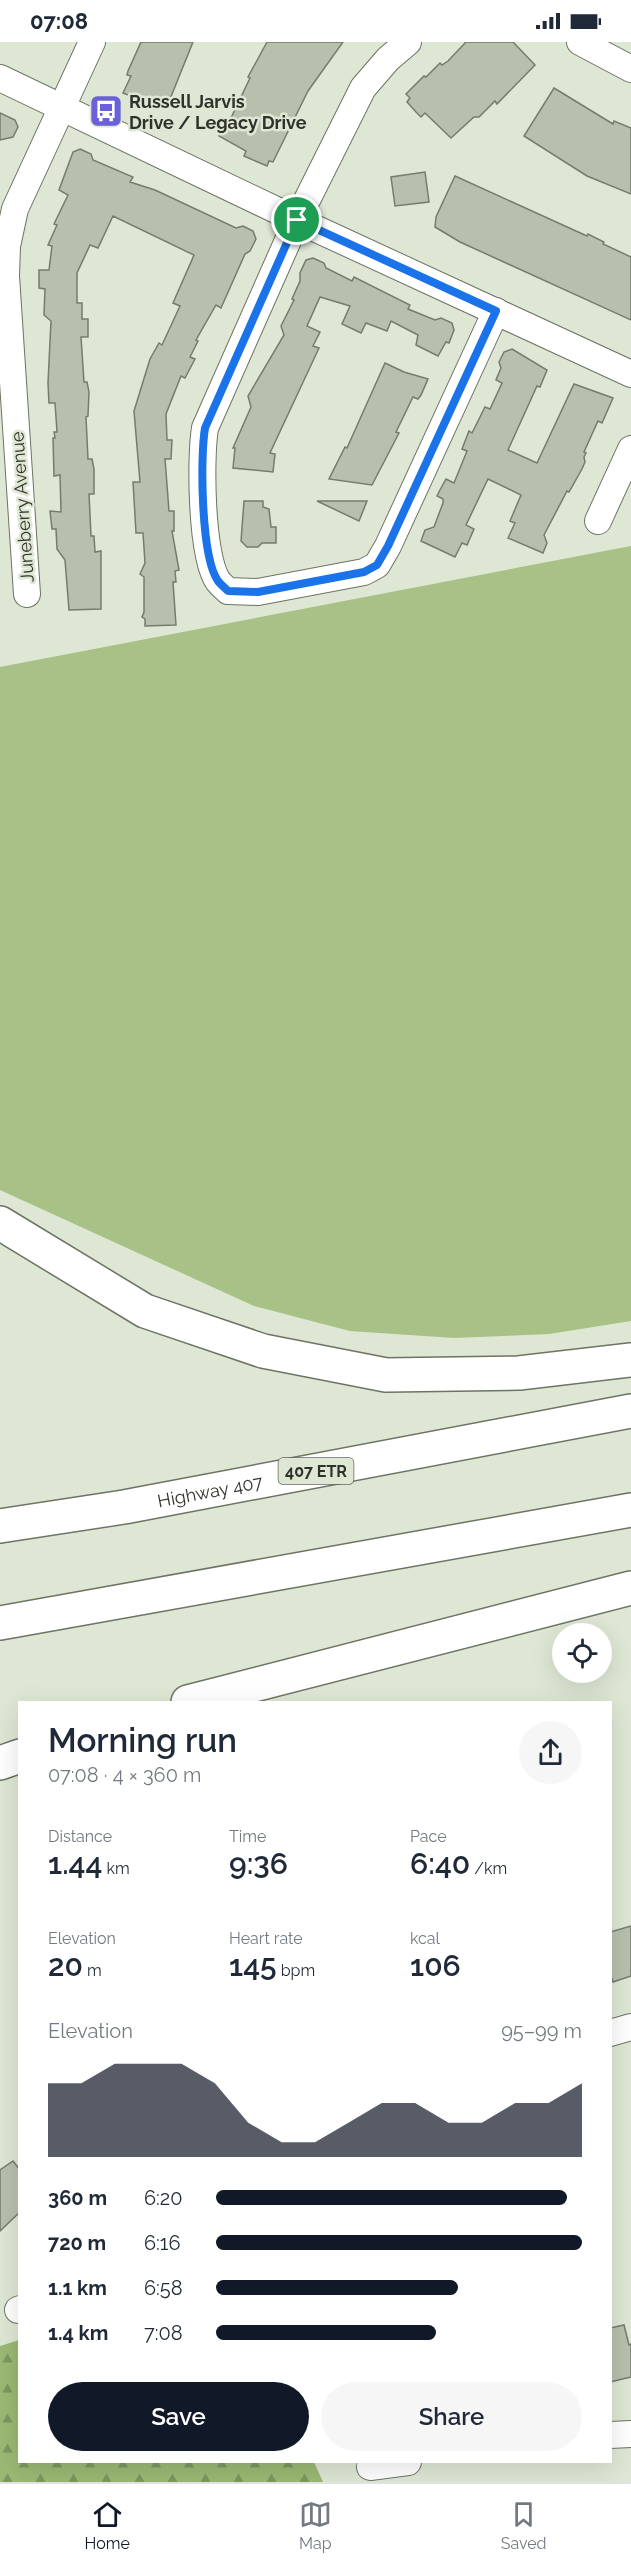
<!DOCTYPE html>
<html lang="en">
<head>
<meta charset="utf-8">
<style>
  body { margin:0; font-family:Raleway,sans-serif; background:#f6f6f7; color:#1f2937; height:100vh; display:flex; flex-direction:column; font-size:22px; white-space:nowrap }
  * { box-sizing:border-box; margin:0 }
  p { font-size:20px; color:#747a83 }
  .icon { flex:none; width:33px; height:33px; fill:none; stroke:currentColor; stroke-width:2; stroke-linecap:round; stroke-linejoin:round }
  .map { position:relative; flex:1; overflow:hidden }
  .panel { position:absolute; left:18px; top:1659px; width:594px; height:762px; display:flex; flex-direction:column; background:#fff; border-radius:0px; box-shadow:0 6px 24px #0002 }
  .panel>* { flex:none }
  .tools { position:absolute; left:552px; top:1581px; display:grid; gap:12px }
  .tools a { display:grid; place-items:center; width:60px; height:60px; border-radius:50%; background:#fff; box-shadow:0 6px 24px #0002; font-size:30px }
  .pin { position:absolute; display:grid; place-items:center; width:51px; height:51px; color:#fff; margin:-26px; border:3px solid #fff; border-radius:50%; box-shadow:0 2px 6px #0007 }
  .round { display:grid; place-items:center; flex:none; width:63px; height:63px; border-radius:32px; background:#f6f6f7 }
  .headline { display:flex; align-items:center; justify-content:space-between; height:102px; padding:0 30px }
  h1 { font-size:33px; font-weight:600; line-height:45px }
  .figures { display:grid; grid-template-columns:repeat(3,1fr); gap:9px; height:102px; padding:6px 30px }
  .figures div { display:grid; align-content:center }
  .figures b { font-size:30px; font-weight:600 }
  .figures small { font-size:16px; font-weight:400 }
  .figures p { font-size:16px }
  .chart { height:168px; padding:12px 30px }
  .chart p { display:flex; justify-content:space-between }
  .chart svg { width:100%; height:108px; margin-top:6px; fill:#111827; opacity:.7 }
  .primary-button { display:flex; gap:12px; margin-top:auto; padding:12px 30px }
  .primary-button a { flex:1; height:69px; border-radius:36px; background:#111827; color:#fff; font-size:24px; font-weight:600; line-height:69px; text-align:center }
  .primary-button a+a { background:#f6f6f7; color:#1f2937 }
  ul { padding:0 30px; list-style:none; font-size:20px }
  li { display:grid; grid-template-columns:96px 72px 1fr; align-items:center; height:45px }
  li i { height:15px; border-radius:8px; background:#111827 }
  .status { display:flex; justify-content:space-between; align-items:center; height:42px; padding:0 30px; background:#fff; direction:ltr }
  .status svg { height:16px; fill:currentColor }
  .tab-bar { display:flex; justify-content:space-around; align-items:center; height:84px; border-top:2px solid #e0e1e3; background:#fff; font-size:16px; color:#747a83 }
  .tab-bar a { display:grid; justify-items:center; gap:3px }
  .tab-bar .selected { color:#111827 }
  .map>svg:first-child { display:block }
  .grass { fill:#a7c186 }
  .forest { fill:url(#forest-firs) }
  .building { fill:#b7c0ad; stroke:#747c6b; stroke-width:1.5 }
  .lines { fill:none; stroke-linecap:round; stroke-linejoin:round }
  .minor-casing { stroke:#6c7463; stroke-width:28 }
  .highway-casing { stroke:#6c7463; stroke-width:36 }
  .minor { stroke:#fff; stroke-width:26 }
  .highway { stroke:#fff; stroke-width:33 }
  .route-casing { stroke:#fff; stroke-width:12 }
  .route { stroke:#1a73e8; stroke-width:8 }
  .labels { text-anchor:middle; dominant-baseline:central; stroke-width:5; stroke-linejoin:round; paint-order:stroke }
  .shield { fill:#dee7d4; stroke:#64685e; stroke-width:1.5 }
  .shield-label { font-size:16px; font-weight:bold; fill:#2f322b }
  .poi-label { font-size:18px; font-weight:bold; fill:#2f322b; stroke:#dee7d4; text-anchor:start }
  .street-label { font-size:18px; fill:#2f322b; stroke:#dee7d4 }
</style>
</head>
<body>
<div class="status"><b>07:08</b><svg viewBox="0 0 49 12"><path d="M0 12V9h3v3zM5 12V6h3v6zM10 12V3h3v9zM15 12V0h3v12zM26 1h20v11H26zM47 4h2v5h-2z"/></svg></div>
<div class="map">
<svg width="631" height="2440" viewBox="0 0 631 2440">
  <defs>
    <pattern id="forest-firs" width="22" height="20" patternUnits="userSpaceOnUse" patternTransform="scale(1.5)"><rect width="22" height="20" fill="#9bb974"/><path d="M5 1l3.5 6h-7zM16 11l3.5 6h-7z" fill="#7f975f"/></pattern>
  </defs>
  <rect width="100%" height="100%" fill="#dee7d4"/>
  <!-- grass -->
  <path class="grass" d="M631,504V1279L549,1292L454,1296L350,1289L254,1264L0,1148V625Z"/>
  <!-- forest -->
  <path class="forest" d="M19,2298L20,2420H314L323,2440H0V2304Z"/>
  <!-- building -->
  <g class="building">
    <path d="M141,0H193L166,67L123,51L131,34L127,33L128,29Z"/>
    <path d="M267,0H343L308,49L273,120L269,119L267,124L244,114L246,109L219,94L226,79L229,80L250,36L248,35Z"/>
    <path d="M466,0H513L535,23L497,62L495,59L479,75H474L451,96L425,71L421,75L416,70L407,60L410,56L406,52L424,34L426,35L440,21L442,23L448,19Z"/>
    <path d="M554,46L613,82L614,79L631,86V152L587,134L524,94Z"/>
    <path d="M0,71L15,78L18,85L13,95L0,98Z"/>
    <path d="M80,107L91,112L93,118L133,135L130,140L155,148L236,186L243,184L253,189L256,197L250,209L245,212L221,266L216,263L196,298L198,299L190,315L195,317L185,336L181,334L166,372L167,398H172L171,417H165L169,469H174V489H172L179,528L175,529L176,540H173L176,583L145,584V577L142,575L144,570V535L140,532L145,521L143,491H136L133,440H140L134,369L150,317L159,301L162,303L180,264L173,261L194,213L113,174L98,206L90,203L77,231V261H82V277H88V295H81L84,340H87L89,350L88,374L86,375L88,417H92L94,427V452H89L91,494H94L95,510L101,509V567L69,568L65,518L57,507L56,487H52L50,469L61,470L60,433L54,434L53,396H55L54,390H57L55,361H49L48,341L51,279L44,273L45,247L39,246V228H49L52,204L48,203L57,183L54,182L68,153L59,148L73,110Z"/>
    <path d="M425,130L429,160L395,164L391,135Z"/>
    <path d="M455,134L587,194L588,192L604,200L603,202L631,215V278L460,200L435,185L436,175Z"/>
    <path d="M313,216L324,221L326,226L352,239L354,235L410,263L408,267L435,278L441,276L452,281L454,288L449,301L446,300L438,314L416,303L418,293L391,279L387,289L366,281L361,291L342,282L350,264L320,255L307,284L320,290L313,304L319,306L270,411L275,412L273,430L233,426L235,406H233L251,365L248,354L284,293L281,284L294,258L292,257L300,239V231L306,218Z"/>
    <path d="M512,307L547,328L540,345L537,344L508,408L537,421L574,342L613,356L602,381L598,379L584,410L586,411L584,415L585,420L582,427L569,450L567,449L544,493L547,501L543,511L508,496L515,481L510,479L521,453L488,437L466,483L474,487L467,503L462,501L455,515L421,499L425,488L434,485L443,461V457L437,454L441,446L446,437L454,441L467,409L462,407L469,389L472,391L485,365L490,367L502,341L496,338L501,326L499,320L504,310Z"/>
    <path d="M385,321L404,330L428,337L421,353L418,357L413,355L396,390L399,391L372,443L329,437L345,405L347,406Z"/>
    <path d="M244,459H263V465L269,467L271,485H276V501H262L258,505H247L241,499Z"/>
    <path d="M317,459H367L359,479Z"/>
    <path d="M631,1884V1934L613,1940L610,1931V1890Z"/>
    <path d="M13,2119L20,2128V2170L0,2189V2128Z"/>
    <path d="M624,2283L629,2303L631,2302V2335L610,2340V2286Z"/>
  </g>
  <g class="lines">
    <!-- minor casing -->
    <g class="minor-casing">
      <g id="minor">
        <path d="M408,0L388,17L363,46L297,178L205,386C200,416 201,515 218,539C221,543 225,546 228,549L258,550L364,530L377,523L388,504L496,269"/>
        <path d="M580,0L631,27"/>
        <path d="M0,36L297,178L631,332"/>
        <path d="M598,479L631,407"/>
        <path d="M27,552L6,234L7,204L15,167L92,0"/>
        <path d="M610,1991L631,1985"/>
        <path d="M18,2268L20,2267"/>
        <path d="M610,2393L631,2392"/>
        <path d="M370,2425L408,2420"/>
      </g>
    </g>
    <!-- highway casing -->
    <g class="highway-casing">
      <g id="highway">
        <path d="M0,1181L145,1269L263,1309L386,1333L519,1331L631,1318"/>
        <path id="s1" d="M0,1484L124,1465L631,1369"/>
        <path d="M0,1581L631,1468"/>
        <path d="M188,1660L631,1546"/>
        <path d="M0,1721L20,1714"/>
      </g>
    </g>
    <!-- minor -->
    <use href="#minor" class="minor"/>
    <!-- highway -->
    <use href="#highway" class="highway"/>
  </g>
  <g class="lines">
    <!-- route casing -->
    <g class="route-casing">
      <path id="route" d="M297,178L496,269L388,504L377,523L364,530L258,550L228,549C225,546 221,543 218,539C201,515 200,416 205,386Z"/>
    </g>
    <!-- route -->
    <use href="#route" class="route"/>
  </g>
  <!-- icons -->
  <defs>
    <g id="bus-square" transform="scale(1.725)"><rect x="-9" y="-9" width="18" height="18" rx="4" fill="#6a60da" stroke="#dee7d4"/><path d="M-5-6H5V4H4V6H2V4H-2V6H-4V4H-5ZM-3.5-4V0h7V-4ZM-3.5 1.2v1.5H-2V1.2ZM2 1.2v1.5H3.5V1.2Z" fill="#fff"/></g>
  </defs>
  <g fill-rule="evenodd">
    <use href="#bus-square" x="106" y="69"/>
  </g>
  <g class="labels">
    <!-- shield labels -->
    <rect class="shield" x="278.5" y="1416" width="75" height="26" rx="4.5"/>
    <g class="shield-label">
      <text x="316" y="1429">407 ETR</text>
    </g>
    <!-- poi labels -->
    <g class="poi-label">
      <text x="129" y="59">Russell Jarvis<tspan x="129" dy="21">Drive / Legacy Drive</tspan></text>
    </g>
    <!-- street labels -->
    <g class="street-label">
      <text transform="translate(22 465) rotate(-94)">Juneberry Avenue</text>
      <text stroke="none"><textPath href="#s1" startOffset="213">Highway 407</textPath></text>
    </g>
  </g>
</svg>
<div class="tools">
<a><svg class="icon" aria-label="locate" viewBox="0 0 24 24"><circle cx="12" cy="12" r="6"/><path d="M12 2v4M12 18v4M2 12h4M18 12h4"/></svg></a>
</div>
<div class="pin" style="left:297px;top:178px;background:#1e9e55"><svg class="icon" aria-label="arrive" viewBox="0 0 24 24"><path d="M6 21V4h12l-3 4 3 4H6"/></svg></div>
<section class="panel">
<div class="headline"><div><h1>Morning run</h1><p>07:08 · 4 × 360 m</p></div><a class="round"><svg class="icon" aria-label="share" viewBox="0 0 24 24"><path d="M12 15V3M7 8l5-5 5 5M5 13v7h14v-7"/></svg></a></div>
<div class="figures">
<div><p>Distance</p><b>1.44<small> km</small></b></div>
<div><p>Time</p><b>9:36</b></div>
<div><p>Pace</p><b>6:40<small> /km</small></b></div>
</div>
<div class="figures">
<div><p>Elevation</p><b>20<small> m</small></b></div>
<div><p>Heart rate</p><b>145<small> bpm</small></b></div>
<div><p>kcal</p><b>106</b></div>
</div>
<div class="chart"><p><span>Elevation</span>95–99 m</p>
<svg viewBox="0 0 160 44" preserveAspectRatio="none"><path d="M0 44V14L10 14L20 6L30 6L40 6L50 14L60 30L70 38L80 38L90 30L100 22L110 22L120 30L130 30L140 22L150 22L160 14V44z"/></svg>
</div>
<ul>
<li><b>360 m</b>6:20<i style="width:96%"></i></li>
<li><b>720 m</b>6:16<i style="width:100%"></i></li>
<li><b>1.1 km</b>6:58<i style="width:66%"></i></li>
<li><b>1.4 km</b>7:08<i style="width:60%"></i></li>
</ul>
<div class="primary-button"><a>Save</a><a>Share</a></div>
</section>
</div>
<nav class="tab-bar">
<a class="selected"><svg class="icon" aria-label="home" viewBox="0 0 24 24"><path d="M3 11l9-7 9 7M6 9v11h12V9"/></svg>Home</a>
<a><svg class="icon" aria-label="map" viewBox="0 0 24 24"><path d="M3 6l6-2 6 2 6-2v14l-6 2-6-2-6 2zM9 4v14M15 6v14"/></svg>Map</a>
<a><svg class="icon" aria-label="saved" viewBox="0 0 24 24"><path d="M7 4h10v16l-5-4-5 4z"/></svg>Saved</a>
</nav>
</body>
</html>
